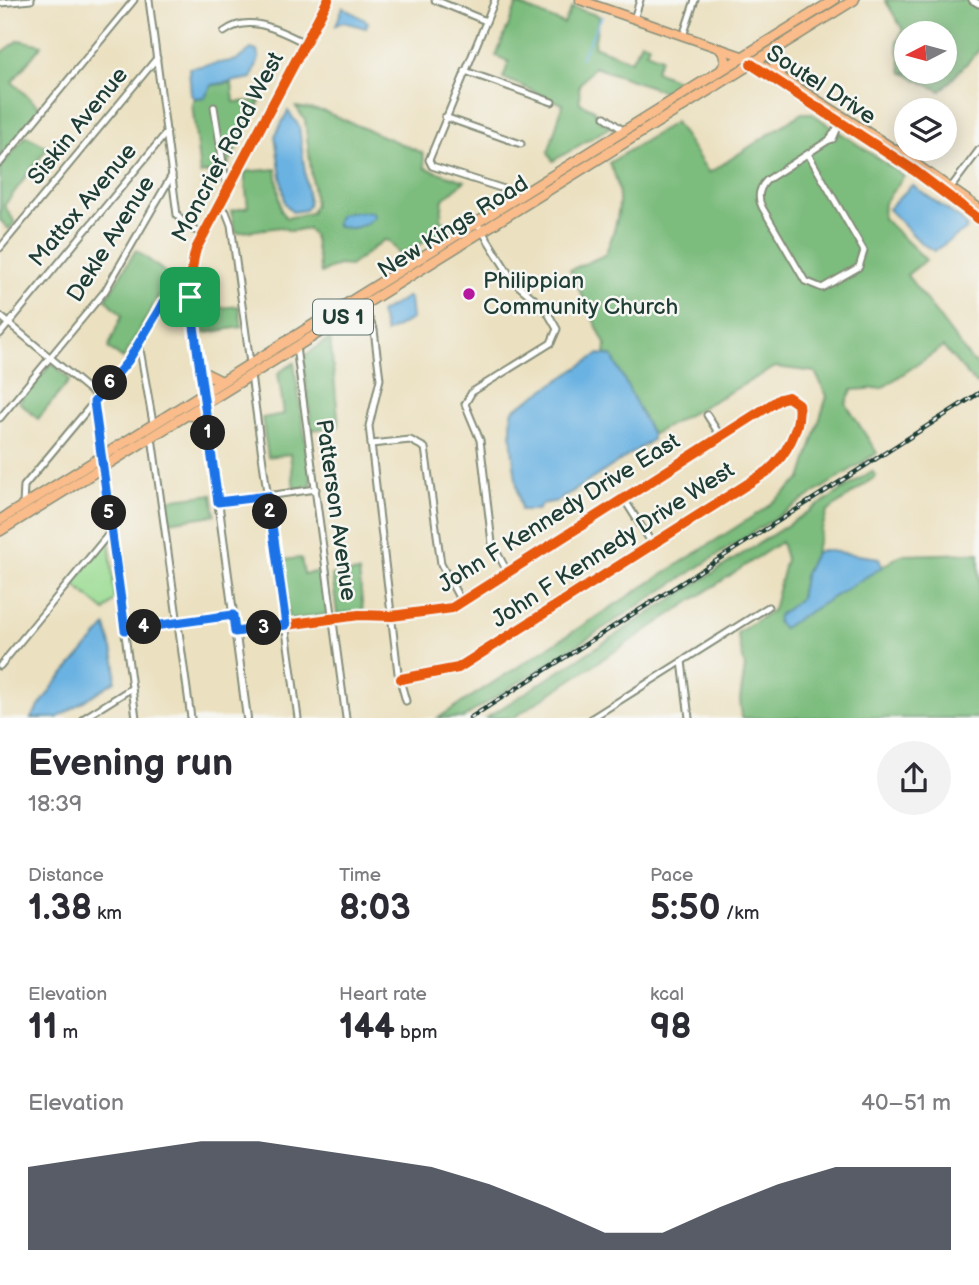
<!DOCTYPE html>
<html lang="en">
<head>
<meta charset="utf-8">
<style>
  body { margin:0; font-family:"Balsamiq Sans",sans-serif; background:#f2f2f3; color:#2b2b33; height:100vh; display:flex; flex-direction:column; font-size:26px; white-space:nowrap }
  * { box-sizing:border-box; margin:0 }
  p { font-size:23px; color:#7c7c81 }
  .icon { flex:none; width:38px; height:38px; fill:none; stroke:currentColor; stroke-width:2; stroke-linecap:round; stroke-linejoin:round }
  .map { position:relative; height:718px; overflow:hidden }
  .panel { display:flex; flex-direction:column; background:#fff; flex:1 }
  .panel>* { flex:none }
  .needle { width:46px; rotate:264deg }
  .tools { position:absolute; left:894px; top:21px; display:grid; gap:14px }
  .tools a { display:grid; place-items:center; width:63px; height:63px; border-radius:50%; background:#fff; box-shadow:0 4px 18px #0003; font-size:35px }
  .pin { position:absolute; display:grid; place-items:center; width:60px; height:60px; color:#fff; margin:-30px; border-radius:14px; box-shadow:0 4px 10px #0006 }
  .km { position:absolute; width:35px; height:35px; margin:-18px; border-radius:50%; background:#222; color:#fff; font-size:19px; line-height:35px; text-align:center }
  .round { display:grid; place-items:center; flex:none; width:74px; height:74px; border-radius:37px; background:#f2f2f3 }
  .summary { display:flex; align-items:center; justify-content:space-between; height:119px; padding:0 28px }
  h1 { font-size:38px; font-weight:700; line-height:52px }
  .figures { display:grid; grid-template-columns:repeat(3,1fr); gap:10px; height:119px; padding:7px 28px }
  .figures div { display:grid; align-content:center }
  .figures b { font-size:35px; font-weight:700 }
  .figures small { font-size:19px; font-weight:400 }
  .figures p { font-size:19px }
  .chart { height:196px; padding:14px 28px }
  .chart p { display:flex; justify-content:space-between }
  .chart svg { width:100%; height:126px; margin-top:7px; fill:#111827; opacity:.7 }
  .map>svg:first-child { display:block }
  .green { fill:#9bdc93; stroke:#5d8c64; stroke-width:2 }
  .forest { fill:#7cbc7d; stroke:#4e7c58; stroke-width:2; fill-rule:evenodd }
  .water { fill:#6bb2e2; stroke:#45788b; stroke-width:2 }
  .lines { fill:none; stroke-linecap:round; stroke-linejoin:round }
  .stream { stroke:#6bb2e2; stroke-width:2 }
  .minor-casing { stroke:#858e7a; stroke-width:9 }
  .tertiary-casing { stroke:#858e7a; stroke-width:10 }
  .secondary-casing { stroke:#858e7a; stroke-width:10 }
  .primary-casing { stroke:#858e7a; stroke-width:11 }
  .trunk-casing { stroke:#858e7a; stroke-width:12 }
  .minor { stroke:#fff; stroke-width:5 }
  .tertiary { stroke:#fff; stroke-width:6 }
  .secondary { stroke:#fde4d0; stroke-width:7 }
  .primary { stroke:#f9bc8a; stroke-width:8 }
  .trunk { stroke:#f9bc8a; stroke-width:9 }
  .rail-casing { stroke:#1f3d34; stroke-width:4.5 }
  .rail { stroke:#f6f6f2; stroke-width:2; stroke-dasharray:5; stroke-linecap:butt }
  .cycleway-casing { stroke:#f6f6f2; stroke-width:15 }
  .cycleway { stroke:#e8590c; stroke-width:10 }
  .route-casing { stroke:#fff; stroke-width:14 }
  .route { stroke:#1a73e8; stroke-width:9 }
  .poi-dot { fill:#b5179e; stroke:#f6f6f2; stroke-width:2.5 }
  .labels { text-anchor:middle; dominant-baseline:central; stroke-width:5; stroke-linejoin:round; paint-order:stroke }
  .shield { fill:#f6f6f2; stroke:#60746d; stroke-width:2 }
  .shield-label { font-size:21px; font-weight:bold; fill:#1f3d34 }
  .street-label { font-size:23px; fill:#1f3d34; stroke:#f6f6f2 }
  .poi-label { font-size:23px; fill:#1f3d34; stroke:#f6f6f2; text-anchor:start }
</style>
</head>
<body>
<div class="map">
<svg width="979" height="718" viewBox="0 0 979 718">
  <rect width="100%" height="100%" fill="#f6f6f2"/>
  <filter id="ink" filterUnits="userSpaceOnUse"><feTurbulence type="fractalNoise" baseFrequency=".0143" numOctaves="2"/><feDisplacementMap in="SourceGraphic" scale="14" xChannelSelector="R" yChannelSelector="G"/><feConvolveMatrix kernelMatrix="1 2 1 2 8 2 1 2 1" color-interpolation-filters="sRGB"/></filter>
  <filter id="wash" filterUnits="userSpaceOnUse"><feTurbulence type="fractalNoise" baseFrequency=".00686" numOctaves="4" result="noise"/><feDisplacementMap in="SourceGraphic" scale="28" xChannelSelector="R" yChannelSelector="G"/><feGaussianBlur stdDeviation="1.57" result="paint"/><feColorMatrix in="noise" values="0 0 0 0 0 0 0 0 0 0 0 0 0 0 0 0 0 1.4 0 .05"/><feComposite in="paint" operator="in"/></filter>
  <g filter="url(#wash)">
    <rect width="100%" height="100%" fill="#ebe0c0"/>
    <!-- green -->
    <path class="green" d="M109,539L115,599L105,611L73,584Z"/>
    <!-- forest -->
    <g class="forest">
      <path d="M885,0H979V50L941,91L902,72L897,42L903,30ZM906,33H945V72H906Z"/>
      <path d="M517,4L564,24L572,7L599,16L594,46L631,61L641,42L649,45L646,52L661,58L655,71L682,82L666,92L594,67L579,85L580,103L594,110L598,119L610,127L553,161L548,153L563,104L503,78L509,62L496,56Z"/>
      <path d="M19,40L42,45L12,82L41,109L0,157V54Z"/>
      <path d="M232,83L234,102L260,101L226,169L200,174L192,103L195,98L205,97L212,85Z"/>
      <path d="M296,107L323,111L423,153L425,168L465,181L443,199L441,218L448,227L401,256L389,241L384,240L350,266L338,265L321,273L314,237L309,229L290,231L281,227L236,233L231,211L248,207L244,172L276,169L281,210L286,218L311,213L315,204L305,120Z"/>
      <path d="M802,113H811L904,176L884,203L883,218L926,260L907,275L972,361L979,365V382L976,384L943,347L882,388L852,390L846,404L877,453L463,718H438L766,508L801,479L827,396L815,372L775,367L652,435L612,357L605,354L606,346L570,270L605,255C618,224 627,193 609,163L675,122L709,173Z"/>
      <path d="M26,136L48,147L4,206L15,222L9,229L0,220V168Z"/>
      <path d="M136,250L170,276L123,359L108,348L122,315L106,299Z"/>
      <path d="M218,301L220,308L239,306L242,327L204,333L200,302Z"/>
      <path d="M330,338L339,426L312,430L303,357Z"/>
      <path d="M52,363L70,380L38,419L19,402Z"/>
      <path d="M294,363L312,486L294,489L290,454L268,457L262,418L284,414L278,373Z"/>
      <path d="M872,471L876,476L827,512L815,553L804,576L800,599L778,617L782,628L901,555L979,553V718H742L740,700L745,667L737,633L773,610L786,559L781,542L513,718H486Z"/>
      <path d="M212,494L215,515L168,522L166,500Z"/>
      <path d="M301,558L304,574L323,571L329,614L289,620L282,560Z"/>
      <path d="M359,572L363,611L337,614L332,575Z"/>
    </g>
    <!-- water -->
    <g class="water">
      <path d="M343,7L368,22L366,28L343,22L336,25Z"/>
      <path d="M251,49L257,51L259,58L252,78L212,85L205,97L195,98L191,95L189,68L237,60Z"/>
      <path d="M288,111L299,126L309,204L305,210L292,212L285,203L275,136Z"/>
      <path d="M912,185L963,221L967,229L934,251L921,243L888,209Z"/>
      <path d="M352,212H373L374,216C366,228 348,231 336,225L339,215Z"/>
      <path d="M407,297L410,299L412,319L386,333L380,313Z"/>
      <path d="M599,354L612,356L652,435V440L558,501L542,504L538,510H521C517,489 507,427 513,410Z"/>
      <path d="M822,550L879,558L882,567L783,628L777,623L778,616L800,599L804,576L815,553Z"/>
      <path d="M106,626L116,665L115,681L57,718H31L54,685Z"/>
    </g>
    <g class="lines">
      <!-- stream -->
      <path class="stream" d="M581,58L602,16"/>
    </g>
  </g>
  <g filter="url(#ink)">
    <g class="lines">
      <!-- minor casing -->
      <g class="minor-casing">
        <g id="minor">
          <path d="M149,0L177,215L185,225L202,234"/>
          <path d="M435,0L486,21"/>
          <path d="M495,0L429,160L432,166L504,189L519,197"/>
          <path d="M972,0L979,4"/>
          <path d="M0,3L31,0"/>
          <path d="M634,19L640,0"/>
          <path d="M224,32C250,12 282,32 307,44"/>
          <path d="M683,36L695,0"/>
          <path d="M465,71L552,102"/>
          <path d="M214,107L227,188"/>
          <path d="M445,117L521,144"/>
          <path d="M605,117L624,131"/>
          <path d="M829,140L840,124"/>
          <path d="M808,154L864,251L859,267L822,288L805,281L762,207C757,197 759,188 767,180L829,140L833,139L839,125"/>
          <path d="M0,163L134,0"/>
          <path d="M949,190L979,150"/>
          <path d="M217,206L226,212L231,225L250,363"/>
          <path d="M477,223L514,282L545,308L557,329L551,343L472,392L465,404L480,440L492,543L508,573"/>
          <path d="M0,248L157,58"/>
          <path d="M363,305L374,330L380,379L369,426L398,673L406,701"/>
          <path d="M0,316L94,394L102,457"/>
          <path d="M0,334L167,132"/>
          <path d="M139,344L153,423"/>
          <path d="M296,347L346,718"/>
          <path d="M251,375L298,718"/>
          <path d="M707,415L721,437"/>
          <path d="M0,418L105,291L172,175"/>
          <path d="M152,437L191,718"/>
          <path d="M371,444L410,440L425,448L441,564L462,603"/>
          <path d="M103,467L136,718"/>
          <path d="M624,499L653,545"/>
          <path d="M218,503L316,489"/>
          <path d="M23,505L24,486L128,361L163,303L190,297"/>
          <path d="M125,630L233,615"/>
          <path d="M235,632L359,615L392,616L452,608L780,399L788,397L798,404C802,428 785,456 768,471L458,668L401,679"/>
          <path d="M682,661L689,718"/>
          <path d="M0,666L112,530"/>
          <path d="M84,718L132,688"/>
          <path d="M592,718L768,607"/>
        </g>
      </g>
      <!-- tertiary casing -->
      <g class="tertiary-casing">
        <path id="tertiary" d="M205,403L247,718"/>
      </g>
      <!-- secondary casing -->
      <g class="secondary-casing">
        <path id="secondary" d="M204,396C199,347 182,297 196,249L328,0"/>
      </g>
      <!-- primary casing -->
      <g class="primary-casing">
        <g id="primary">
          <path d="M580,0L756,61L899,152L979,208"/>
          <path d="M752,65L915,171L979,219"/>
        </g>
      </g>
      <!-- trunk casing -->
      <g class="trunk-casing">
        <g id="trunk">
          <path d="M777,48L773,60L781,77"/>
          <path d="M722,50L726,61L722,69"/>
          <path d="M201,371L221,381"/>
          <path d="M187,415L197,416L207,424"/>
          <path d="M0,520L834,0"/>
          <path d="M0,531L854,0"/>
        </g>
      </g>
      <!-- minor -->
      <use href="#minor" class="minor"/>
      <!-- tertiary -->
      <use href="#tertiary" class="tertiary"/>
      <!-- secondary -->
      <use href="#secondary" class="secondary"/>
      <!-- primary -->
      <use href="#primary" class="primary"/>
      <!-- trunk -->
      <use href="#trunk" class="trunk"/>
      <!-- rail casing -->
      <g class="rail-casing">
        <path id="rail" d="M470,718L979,393"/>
      </g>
      <!-- rail -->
      <use href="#rail" class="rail"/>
      <!-- cycleway casing -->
      <g class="cycleway-casing">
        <g id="cycleway">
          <path d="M751,64L915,171L979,219"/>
          <path d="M205,403C200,353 182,298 196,249L328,0"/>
          <path d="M235,632L359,615L392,616L452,608L780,399L788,397L798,404C802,428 785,456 768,471L458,668L401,679"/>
        </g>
      </g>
      <!-- cycleway -->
      <use href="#cycleway" class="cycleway"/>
    </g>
  </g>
  <g class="lines" filter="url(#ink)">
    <!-- route casing -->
    <g class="route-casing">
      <path id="route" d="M190,297L218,502L268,496L286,625L235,632L233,615L125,630L94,402L128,361L163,303Z"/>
    </g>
    <!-- route -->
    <use href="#route" class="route"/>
  </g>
  <!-- markers -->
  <circle class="poi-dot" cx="469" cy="294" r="7"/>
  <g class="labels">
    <!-- shield labels -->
    <rect class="shield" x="313" y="299.5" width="60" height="35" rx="5"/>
    <g class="shield-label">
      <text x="343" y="317">US 1</text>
    </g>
    <!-- street labels -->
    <g class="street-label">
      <text transform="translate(821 85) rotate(33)">Soutel Drive</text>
      <text transform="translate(78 126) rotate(-51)">Siskin Avenue</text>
      <text transform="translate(228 147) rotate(-62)">Moncrief Road West</text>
      <text transform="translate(83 205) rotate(-50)">Mattox Avenue</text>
      <text transform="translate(453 227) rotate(-32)">New Kings Road</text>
      <text transform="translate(111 239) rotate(-58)">Dekle Avenue</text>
      <text transform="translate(336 510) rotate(82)">Patterson Avenue</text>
      <text transform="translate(559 513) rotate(-32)">John F Kennedy Drive East</text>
      <text transform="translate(613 545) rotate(-33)">John F Kennedy Drive West</text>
    </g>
    <!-- poi labels -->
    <g class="poi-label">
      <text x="483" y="281">Philippian<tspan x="483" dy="26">Community Church</tspan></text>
    </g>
  </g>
</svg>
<div class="tools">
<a><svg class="needle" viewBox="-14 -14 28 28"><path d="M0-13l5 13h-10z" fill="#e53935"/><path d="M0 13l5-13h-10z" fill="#7c7c81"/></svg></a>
<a><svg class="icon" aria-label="layers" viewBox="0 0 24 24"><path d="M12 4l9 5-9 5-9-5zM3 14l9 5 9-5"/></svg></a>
</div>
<div class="pin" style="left:190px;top:297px;background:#1e9e55"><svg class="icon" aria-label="arrive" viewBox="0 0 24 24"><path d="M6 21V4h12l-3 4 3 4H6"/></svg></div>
<b class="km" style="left:208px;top:433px">1</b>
<b class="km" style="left:270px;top:512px">2</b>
<b class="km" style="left:264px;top:628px">3</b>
<b class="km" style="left:144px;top:627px">4</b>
<b class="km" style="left:109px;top:513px">5</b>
<b class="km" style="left:110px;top:383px">6</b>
</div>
<section class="panel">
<div class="summary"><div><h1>Evening run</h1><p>18:39</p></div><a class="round"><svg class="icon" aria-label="share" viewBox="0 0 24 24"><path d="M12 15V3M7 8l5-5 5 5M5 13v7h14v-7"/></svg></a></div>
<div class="figures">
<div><p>Distance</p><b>1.38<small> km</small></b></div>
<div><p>Time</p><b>8:03</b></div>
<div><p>Pace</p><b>5:50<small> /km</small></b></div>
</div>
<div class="figures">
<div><p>Elevation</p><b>11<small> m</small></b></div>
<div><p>Heart rate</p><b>144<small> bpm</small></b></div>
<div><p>kcal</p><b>98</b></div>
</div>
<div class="chart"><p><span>Elevation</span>40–51 m</p>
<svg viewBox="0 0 160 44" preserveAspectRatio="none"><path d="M0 44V15L10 12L20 9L30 6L40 6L50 9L60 12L70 15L80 21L90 29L100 38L110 38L120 29L130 21L140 15L150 15L160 15V44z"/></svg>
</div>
</section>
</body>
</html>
